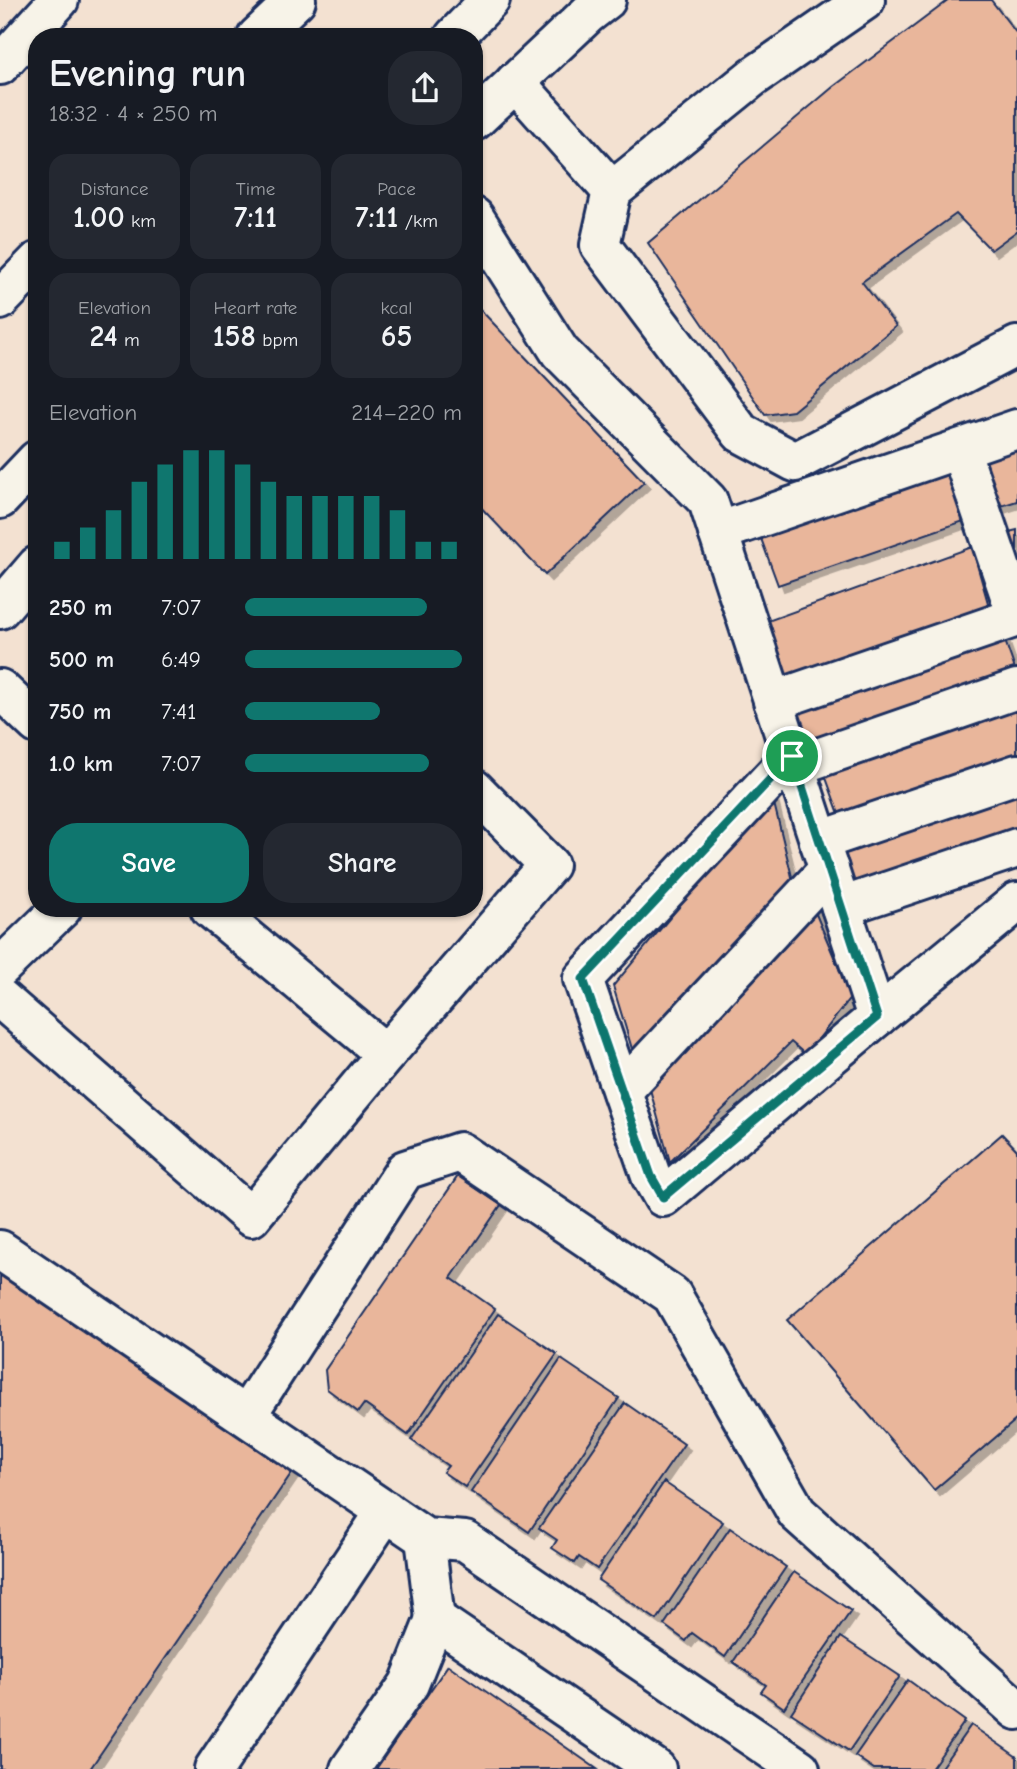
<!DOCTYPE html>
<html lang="en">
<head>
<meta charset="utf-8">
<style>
  body { margin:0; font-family:"Comic Neue",sans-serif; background:#242831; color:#f1f3f6; height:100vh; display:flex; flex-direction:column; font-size:26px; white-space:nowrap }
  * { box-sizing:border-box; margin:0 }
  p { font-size:23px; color:#9ea1a6 }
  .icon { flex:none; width:38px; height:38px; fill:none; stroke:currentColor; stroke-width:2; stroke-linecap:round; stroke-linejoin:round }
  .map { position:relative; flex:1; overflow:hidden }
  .sheet { position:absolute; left:28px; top:28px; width:455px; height:889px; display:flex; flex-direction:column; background:#171b24; border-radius:28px; box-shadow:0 2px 5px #0004 }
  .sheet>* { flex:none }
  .pin { position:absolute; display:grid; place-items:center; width:60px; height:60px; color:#fff; margin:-30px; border:4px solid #fff; border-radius:50%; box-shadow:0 2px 7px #0007 }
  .round { display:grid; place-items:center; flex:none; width:74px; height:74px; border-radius:28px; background:#242831 }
  .summary { display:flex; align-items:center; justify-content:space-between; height:119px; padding:0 21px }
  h1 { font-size:38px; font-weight:700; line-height:52px }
  .figures { display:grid; grid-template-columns:repeat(3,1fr); gap:10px; height:119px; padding:7px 21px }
  .figures div { display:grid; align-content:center; border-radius:18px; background:#242831; text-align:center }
  .figures b { font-size:30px; font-weight:700 }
  .figures small { font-size:19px; font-weight:400 }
  .figures p { font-size:19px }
  .chart { height:196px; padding:14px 21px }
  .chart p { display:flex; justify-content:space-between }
  .chart svg { width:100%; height:126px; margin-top:7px; stroke:#0f766e; stroke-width:6 }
  .primary-button { display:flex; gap:14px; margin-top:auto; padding:14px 21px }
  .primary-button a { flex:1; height:80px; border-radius:28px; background:#0f766e; color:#fff; font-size:28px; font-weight:700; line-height:80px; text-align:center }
  .primary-button a+a { background:#242831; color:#f1f3f6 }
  ul { padding:0 21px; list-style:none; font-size:23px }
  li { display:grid; grid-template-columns:112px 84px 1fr; align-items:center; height:52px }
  li i { height:18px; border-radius:9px; background:#0f766e }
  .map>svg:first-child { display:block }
  .building { fill:#e9b69b; stroke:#1b2f5e; stroke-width:2; filter:url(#shadow) }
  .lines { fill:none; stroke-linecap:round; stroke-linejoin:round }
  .minor-casing { stroke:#1b2f5e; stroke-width:44 }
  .highway-casing { stroke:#1b2f5e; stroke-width:44 }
  .minor { stroke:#f7f3e8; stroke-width:38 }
  .highway { stroke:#f7f3e8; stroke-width:38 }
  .route-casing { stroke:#fff; stroke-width:14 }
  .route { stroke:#0f766e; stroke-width:9 }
</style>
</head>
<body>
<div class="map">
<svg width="1017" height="1769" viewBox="0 0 1017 1769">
  <defs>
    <filter id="shadow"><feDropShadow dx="6" dy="6" stdDeviation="0" flood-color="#0004"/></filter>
  </defs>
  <rect width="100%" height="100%" fill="#f3e1d1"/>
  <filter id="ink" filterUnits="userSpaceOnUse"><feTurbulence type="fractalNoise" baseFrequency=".0143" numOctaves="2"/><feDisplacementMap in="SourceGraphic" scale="14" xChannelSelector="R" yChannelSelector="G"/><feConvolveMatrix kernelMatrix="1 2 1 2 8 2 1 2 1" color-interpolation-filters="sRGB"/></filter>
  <g filter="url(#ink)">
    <!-- building -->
    <g class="building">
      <path d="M949,0H991L1017,34V231L991,250L956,214L862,282L896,326L793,411L765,415L648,243L833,87Z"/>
      <path d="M474,303L644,482L545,575L474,500Z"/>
      <path d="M1017,443V501L995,508L976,457Z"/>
      <path d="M946,469L964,521L778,585L759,533Z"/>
      <path d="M1017,530V554L1009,532Z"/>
      <path d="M972,547L990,610L784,684L762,623Z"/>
      <path d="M1003,635L1017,675L806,747L792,707Z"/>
      <path d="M1017,700V754L842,822L825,775Z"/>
      <path d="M1017,787V831L853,887L840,848Z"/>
      <path d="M772,795L794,885L636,1062L613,986Z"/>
      <path d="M813,907L851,997L806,1055L791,1042L670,1162L648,1082Z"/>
      <path d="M1002,1134L1017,1150V1419L934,1490L787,1320Z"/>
      <path d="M458,1176L501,1205L451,1278L495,1309L408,1435L364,1404L358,1412L327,1389L325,1370Z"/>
      <path d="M0,1263L297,1465L90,1769H0Z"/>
      <path d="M498,1314L557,1354L465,1487L443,1472L448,1466L411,1440Z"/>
      <path d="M561,1359L619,1398L529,1532L471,1492Z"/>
      <path d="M625,1403L684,1444L597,1569L579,1557L575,1563L552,1548L557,1540L539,1528Z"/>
      <path d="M664,1482L723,1522L657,1620L598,1580Z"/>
      <path d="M730,1528L786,1567L725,1657L692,1633L686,1641L664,1625Z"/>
      <path d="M794,1572L851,1611L784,1708L761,1692L766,1685L733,1662Z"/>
      <path d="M841,1637L900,1676L849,1751L791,1713Z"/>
      <path d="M448,1665L597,1769H376Z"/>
      <path d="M908,1680L965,1721L931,1769H874L855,1756Z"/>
      <path d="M971,1725L1017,1757V1769H940Z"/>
    </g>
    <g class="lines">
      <!-- minor casing -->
      <g class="minor-casing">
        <g id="minor">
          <path d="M0,65L59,0"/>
          <path d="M515,82L612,191L600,245L741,433L795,462L1017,346"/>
          <path d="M474,121L588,14L606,0"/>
          <path d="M612,191L753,77L865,0"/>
          <path d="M474,217L560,352L708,501L877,1017L663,1197L651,1176L583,979L792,756"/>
          <path d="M960,449L1017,616"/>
          <path d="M718,532L1017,429"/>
          <path d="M0,609L37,566"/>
          <path d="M0,689L37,724"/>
          <path d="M773,701L1017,617"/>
          <path d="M795,766L1017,689"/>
          <path d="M819,841L1017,774"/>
          <path d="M841,907L1017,848"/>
          <path d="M0,968L62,908"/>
          <path d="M0,998L251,1217L386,1054L210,908"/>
          <path d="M877,1017L1017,902"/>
          <path d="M386,1054L549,865L474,789"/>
          <path d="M622,1091L829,869"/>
          <path d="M0,1250L425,1538L465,1541L800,1769"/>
          <path d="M246,1416L405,1170L460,1152L672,1295L797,1513L1017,1710"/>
          <path d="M425,1538L435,1619"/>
          <path d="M214,1769L386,1511"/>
          <path d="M350,1769L409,1684L435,1619L656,1769"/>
        </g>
      </g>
      <!-- highway casing -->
      <g class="highway-casing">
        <g id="highway">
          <path d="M257,37L296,0"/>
          <path d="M454,37L490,0"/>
          <path d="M0,300L37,262"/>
          <path d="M0,499L37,460"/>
        </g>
      </g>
      <!-- minor -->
      <use href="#minor" class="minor"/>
      <!-- highway -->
      <use href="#highway" class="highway"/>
    </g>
  </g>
  <g class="lines" filter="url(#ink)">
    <!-- route casing -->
    <g class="route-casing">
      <path id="route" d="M792,756L877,1017L663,1197L651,1176L583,979Z"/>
    </g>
    <!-- route -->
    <use href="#route" class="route"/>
  </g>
</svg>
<div class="pin" style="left:792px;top:756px;background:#1e9e55"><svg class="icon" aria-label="arrive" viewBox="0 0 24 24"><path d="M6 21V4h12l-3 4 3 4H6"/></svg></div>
<section class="sheet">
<div class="summary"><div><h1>Evening run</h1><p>18:32 · 4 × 250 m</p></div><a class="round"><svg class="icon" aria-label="share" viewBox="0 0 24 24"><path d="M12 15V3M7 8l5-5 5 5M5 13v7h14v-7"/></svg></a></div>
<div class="figures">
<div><p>Distance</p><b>1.00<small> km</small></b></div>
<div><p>Time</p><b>7:11</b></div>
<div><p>Pace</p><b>7:11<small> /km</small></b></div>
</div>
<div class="figures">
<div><p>Elevation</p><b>24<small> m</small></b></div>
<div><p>Heart rate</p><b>158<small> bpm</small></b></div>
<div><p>kcal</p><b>65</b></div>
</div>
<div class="chart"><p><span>Elevation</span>214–220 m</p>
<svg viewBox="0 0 160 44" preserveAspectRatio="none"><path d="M5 44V38M15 44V33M25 44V27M35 44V17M45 44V11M55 44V6M65 44V6M75 44V11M85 44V17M95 44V22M105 44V22M115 44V22M125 44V22M135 44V27M145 44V38M155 44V38"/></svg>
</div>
<ul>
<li><b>250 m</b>7:07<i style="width:84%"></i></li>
<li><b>500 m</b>6:49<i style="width:100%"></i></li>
<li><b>750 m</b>7:41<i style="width:62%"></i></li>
<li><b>1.0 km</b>7:07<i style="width:85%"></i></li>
</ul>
<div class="primary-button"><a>Save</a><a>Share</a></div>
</section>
</div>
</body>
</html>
